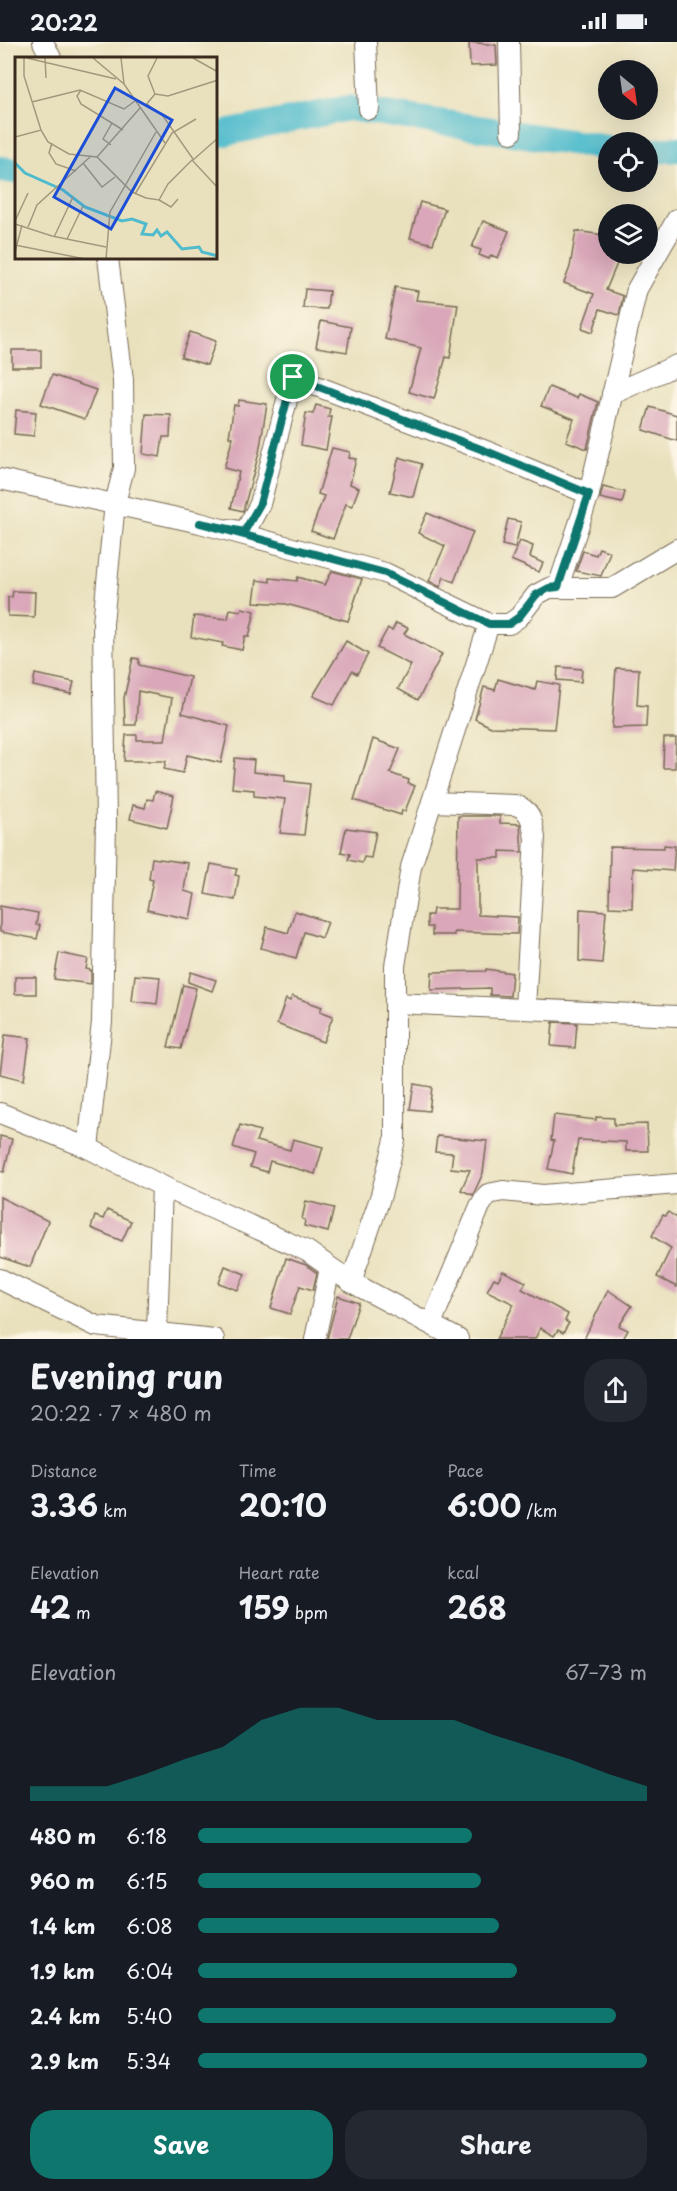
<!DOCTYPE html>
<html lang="en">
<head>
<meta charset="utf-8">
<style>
  body { margin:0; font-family:"Playpen Sans",sans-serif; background:#242831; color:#f1f3f6; height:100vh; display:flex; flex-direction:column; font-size:22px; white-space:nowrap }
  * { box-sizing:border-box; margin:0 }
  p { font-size:20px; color:#9ea1a6 }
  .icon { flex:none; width:33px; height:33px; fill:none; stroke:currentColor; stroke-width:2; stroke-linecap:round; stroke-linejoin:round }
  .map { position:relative; height:1297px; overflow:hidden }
  .sheet { display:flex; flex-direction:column; background:#171b24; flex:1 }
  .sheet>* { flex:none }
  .needle { width:39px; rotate:151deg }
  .buttons { position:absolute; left:598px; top:18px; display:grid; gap:12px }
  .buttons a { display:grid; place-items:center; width:60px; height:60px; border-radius:50%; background:#171b24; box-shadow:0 6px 24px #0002; font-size:30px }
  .pin { position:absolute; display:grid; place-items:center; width:51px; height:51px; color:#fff; margin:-26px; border:3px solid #fff; border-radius:50%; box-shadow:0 2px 6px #0007 }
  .round { display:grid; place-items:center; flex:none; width:63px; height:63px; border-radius:24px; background:#242831 }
  .summary { display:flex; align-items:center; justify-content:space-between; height:102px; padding:0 30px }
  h1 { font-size:33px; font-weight:700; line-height:45px }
  .metrics { display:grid; grid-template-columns:repeat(3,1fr); gap:9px; height:102px; padding:6px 30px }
  .metrics div { display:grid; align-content:center }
  .metrics b { font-size:30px; font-weight:700 }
  .metrics small { font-size:16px; font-weight:400 }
  .metrics p { font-size:16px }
  .chart { height:168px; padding:12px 30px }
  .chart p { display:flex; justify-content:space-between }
  .chart svg { width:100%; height:108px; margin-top:6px; fill:#0f766e; opacity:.7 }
  .action { display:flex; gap:12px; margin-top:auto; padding:12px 30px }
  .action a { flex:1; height:69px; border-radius:24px; background:#0f766e; color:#fff; font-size:24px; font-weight:700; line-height:69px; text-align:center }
  .action a+a { background:#242831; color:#f1f3f6 }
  ul { padding:0 30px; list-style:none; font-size:20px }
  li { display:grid; grid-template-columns:96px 72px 1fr; align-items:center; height:45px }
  li i { height:15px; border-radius:8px; background:#0f766e }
  .status { display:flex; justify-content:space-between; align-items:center; height:42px; padding:0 30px; background:#171b24; direction:ltr }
  .status svg { height:16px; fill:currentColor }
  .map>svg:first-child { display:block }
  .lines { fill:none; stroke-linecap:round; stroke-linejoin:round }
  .river { stroke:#50bbcc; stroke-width:26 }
  .building { fill:#d9a7b9 }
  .minor-casing { stroke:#786a56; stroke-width:22 }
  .minor { stroke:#fff; stroke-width:20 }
  .route-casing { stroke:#fff; stroke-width:12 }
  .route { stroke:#0f766e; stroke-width:8 }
  .inset-river { fill:none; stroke:#50bbcc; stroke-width:3 }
  .inset-road { fill:none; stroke:#a3987d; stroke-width:1.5 }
  .view { fill:#1d4ed8; fill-opacity:0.15; stroke:#1d4ed8; stroke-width:3 }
  .inset-edge { fill:none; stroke:#3b2a1e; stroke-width:3 }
</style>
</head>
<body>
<div class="status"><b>20:22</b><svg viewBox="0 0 49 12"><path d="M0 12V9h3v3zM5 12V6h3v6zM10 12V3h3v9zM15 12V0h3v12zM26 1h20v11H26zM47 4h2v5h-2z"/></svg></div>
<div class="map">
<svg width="677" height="1297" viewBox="0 0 677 1297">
  <rect width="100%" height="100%" fill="#fcf5e5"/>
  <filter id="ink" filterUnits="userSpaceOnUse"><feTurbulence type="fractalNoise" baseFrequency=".0167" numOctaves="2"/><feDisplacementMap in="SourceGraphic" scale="12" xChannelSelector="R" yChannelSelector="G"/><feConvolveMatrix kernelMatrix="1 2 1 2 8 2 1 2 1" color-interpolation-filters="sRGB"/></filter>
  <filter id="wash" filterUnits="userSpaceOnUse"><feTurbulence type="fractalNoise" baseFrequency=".008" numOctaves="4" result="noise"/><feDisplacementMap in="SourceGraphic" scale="24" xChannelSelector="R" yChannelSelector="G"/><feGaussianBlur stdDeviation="1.35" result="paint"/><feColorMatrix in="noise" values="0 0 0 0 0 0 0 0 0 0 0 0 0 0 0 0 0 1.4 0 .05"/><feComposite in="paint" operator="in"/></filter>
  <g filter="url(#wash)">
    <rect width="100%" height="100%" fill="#e9e1bd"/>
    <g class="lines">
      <!-- river -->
      <g class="river">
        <path d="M216,93L348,66L609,106"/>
        <path d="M648,110L677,107"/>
        <path d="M0,127L16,129"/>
      </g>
    </g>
    <g id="blocks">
      <!-- building -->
      <g class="building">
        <path d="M469,0L496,3L497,23L470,24Z"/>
        <path d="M420,160L445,167L433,202L410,196Z"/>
        <path d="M483,179L509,189L498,216L491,213L489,217L479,213L481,208L472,205Z"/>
        <path d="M576,189L609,194V212H621L606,248L623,254L619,273L600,267L593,290L582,286L594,252L564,241L570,225Z"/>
        <path d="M395,245L418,249L416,258L458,262L450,316L446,315L434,357L409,350L421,306L385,297Z"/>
        <path d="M305,247L329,249L327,267L303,266Z"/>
        <path d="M321,279L351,285L347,310L316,305Z"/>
        <path d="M190,290L216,299L207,323L181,315Z"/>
        <rect x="12" y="308" width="29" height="17"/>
        <path d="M52,333L96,348L85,377L41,362Z"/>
        <path d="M549,345L574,355L577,356L579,352L598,360L587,407L566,399L574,377L541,364Z"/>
        <path d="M239,358L267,362L259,411L243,469L231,466L239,430L224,426L233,395H229L234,363L238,364Z"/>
        <path d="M316,363L330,367L328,375H332L326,408L301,403L306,371L313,372Z"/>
        <path d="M650,365L677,373V399L643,388Z"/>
        <path d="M16,368L36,370L34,394L14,392Z"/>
        <path d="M146,372L171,373L170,395H163L160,415L143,412Z"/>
        <path d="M332,406L350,410L349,416L356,417L350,442L359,446L352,464L346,462L333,497L311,489L324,454L318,452Z"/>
        <path d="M399,415L422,422L413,455L390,450Z"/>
        <path d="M603,445L625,450L622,461L600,456Z"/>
        <path d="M427,471L473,490L454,540L444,535L440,545L429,539L445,504L418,491Z"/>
        <path d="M508,477L521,480L515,506L502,503Z"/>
        <path d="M520,499L533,504L530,515L543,521L539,530L511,518Z"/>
        <path d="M599,506L610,510L601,534L576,529L583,509L596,513Z"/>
        <path d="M332,529L362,537L348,579L286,562L254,560L257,538L270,540V536L297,539L298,535L325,543Z"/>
        <path d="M13,549L35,550L34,575L8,574V555H12Z"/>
        <path d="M242,566L255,569L249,595L245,594L242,608L222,604L223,601L191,595L194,574L228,577L230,567L241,569Z"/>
        <path d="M396,581L408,586L404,592L442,612L418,658L398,647L411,623L377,606L388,586L392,589Z"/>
        <path d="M346,599L368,612L357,632L352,629L334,663L313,654Z"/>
        <path d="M133,616L139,617V623L190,635L182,671L229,684L221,721L187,713L183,731L164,727L166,719H124L126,693H137V698H165L172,656L138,649L136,683H125L124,656Z"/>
        <path d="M558,625L582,627L581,640L557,638Z"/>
        <path d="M616,626L639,627L637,663L647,664L646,685L612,686Z"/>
        <path d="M35,632L74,640L71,652L33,644Z"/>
        <path d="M498,637L535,648L537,639L559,643L554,687L491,685L475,677L484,645L495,648Z"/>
        <path d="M664,696H676L675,726H663Z"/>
        <path d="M373,697L400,707L390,731L409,738L408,741L415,744L405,769L402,768L401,773L354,758Z"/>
        <path d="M235,716L254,718L253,730L285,733V739L310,742L304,793L280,791L285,757L254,754V748L232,746Z"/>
        <path d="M155,749L174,754L167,786L130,777L133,763L145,766L147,757L153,758Z"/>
        <path d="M458,774H500V781L520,782L522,810L500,809V816H478V873L518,875L517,892L454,890V893H432V885H427V873H432L433,867H457Z"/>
        <path d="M346,786L376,790L371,816L364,815L362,821L348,818L350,812L341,810Z"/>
        <path d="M664,803L675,804L673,829L633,826L632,866L609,865L610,805L664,806Z"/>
        <path d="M152,816L188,821L184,849L195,852L190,877L147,868L153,838L149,837Z"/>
        <path d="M211,822L237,827L235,833L239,834L235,858L205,852Z"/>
        <path d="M0,864L38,871L36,883H40L37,897L0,890Z"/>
        <path d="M580,867L606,869L602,921L579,919Z"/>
        <path d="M295,869L328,880L322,896L304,890L296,916L261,906L267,885L288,891Z"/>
        <path d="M59,911L88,917L86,927L91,928V942L54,937Z"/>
        <path d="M486,927L512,931L510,954L490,953V946L431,948L432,930L486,929Z"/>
        <path d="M191,930L216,938L212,949L188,940Z"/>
        <path d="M135,933L160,935L157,962L132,959Z"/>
        <rect x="15" y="935" width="21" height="17"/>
        <path d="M183,943L196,946L181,1007L168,1005Z"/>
        <path d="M292,954L322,965L320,969L333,974L323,1000L277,982L286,957L290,959Z"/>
        <path d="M553,980L577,981L575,1006L551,1004Z"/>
        <path d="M5,993L30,996L24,1038L0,1032Z"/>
        <path d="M414,1042L432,1045L429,1069L410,1067Z"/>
        <path d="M554,1073L596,1078V1075L614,1076V1083L647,1082L648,1109H626V1100L578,1098L572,1132L548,1127L554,1099L551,1098Z"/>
        <path d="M240,1083L260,1089L256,1099L290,1108L293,1097L323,1105L315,1132L270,1119L267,1130L250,1125L254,1112L233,1105Z"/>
        <path d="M0,1094L12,1097L4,1130L0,1129Z"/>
        <path d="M437,1094L487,1099L483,1131L473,1153L461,1148L470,1128L451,1126L453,1111L435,1110Z"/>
        <path d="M0,1155L48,1179L30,1225L0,1215Z"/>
        <path d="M306,1159L334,1166L328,1190L304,1184L305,1178L302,1177Z"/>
        <path d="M107,1168L131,1179L122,1199L91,1186L95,1174L103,1177Z"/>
        <path d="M668,1170L677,1176V1245L657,1235L671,1206L652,1194L663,1173L665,1174Z"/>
        <path d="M286,1216L306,1223L317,1231L313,1248L300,1244L290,1272L271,1266Z"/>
        <path d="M225,1224L245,1232L238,1248L219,1241Z"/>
        <path d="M503,1229L526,1240L522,1247L568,1272L565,1279L569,1281L563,1291L558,1288L554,1294L540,1286L535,1297H496L514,1262L487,1249L494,1236L498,1238Z"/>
        <path d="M608,1248L632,1264L619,1284L628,1288L623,1297H584Z"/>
        <path d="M338,1254L359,1261L347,1297H327Z"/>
      </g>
    </g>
  </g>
  <g filter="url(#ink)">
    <use href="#blocks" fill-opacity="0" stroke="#786a56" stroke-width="1.5"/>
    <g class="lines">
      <!-- minor casing -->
      <g class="minor-casing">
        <g id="minor">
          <path d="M43,0L51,16"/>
          <path d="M366,0L369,67"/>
          <path d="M509,0L511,91"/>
          <path d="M612,352L677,323"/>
          <path d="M0,437L200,481L385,531L489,582H509L519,575L536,553L549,546H612L677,507"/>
          <path d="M229,487L245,490L260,462L293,335L486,409L589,452"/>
          <path d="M558,545L589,452L637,247L677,177"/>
          <path d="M432,760L515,763C532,768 532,781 535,796L525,966"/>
          <path d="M395,961L677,974"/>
          <path d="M0,1071L88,1106L162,1144L307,1209L351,1240L458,1297"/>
          <path d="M88,1106L102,980L106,779L103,581L115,461L124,426L123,338L108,216"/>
          <path d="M0,1237L96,1284L214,1297"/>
          <path d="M351,1240L381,1153L395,1098V924L411,825L489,582"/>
          <path d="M431,1282L480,1164L488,1152L503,1149L543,1153L677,1142"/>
          <path d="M157,1289L162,1144"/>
          <path d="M315,1297L330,1226"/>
        </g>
      </g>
      <!-- minor -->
      <use href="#minor" class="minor"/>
    </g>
  </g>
  <g class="lines" filter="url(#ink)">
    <!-- route casing -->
    <g class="route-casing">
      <path id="route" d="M293,335L486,409L589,452L558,545L549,546L536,553L519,575L509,582H489L385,531L200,481L244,490L260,462Z"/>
    </g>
    <!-- route -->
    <use href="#route" class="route"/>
  </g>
  <!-- overview -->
  <g transform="translate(15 15)">
    <rect width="202" height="202" fill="#e9e1bd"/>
    <path class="inset-river" d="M0,106L10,116L48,133L70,150L107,164L117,162L131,167L127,177L138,178L142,173L146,179L152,175L167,192L184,190L187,195L203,199"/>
    <path class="inset-road" d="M9,1V19L26,73M12,1L101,22M30,1L31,21M78,1L109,27L150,86M106,1L109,27M178,1L203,15M66,33L62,39L66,47L108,73M140,37L153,39L203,23M17,45L65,33L109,52L120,44M132,47L148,59L178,102M130,49L140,37L133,19L142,1M0,80L26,73L33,85L54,97L82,100L117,135L131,141L144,143L153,127L177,103L203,131M37,86L34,96L41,107L61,114M96,88L88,82L97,66M82,100L125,51M178,103L203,81M68,106L87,130L100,120M120,137L157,76L181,62M144,143L156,150L163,142M0,164L13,136M0,167L37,179L91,190M13,170L22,148L75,100M39,180L58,140M52,182L68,149M0,188L70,202M0,195L7,168M91,202L95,155L141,75"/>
    <path class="view" d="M100,31L157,63L96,172L39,140Z"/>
    <rect width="202" height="202" class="inset-edge"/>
  </g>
</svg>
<div class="buttons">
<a><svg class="needle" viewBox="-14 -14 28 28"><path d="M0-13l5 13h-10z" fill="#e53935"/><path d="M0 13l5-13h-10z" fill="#9ea1a6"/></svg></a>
<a><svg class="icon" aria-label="locate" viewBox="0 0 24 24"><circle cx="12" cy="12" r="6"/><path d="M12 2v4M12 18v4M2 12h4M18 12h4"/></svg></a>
<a><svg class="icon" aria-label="layers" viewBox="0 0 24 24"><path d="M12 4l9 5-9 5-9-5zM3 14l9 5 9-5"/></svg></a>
</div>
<div class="pin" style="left:293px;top:335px;background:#1e9e55"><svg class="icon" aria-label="arrive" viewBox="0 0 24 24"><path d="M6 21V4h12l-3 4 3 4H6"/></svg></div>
</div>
<section class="sheet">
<div class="summary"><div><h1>Evening run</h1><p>20:22 · 7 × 480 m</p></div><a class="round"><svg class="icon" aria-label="share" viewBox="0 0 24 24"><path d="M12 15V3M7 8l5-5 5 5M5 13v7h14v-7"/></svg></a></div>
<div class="metrics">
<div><p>Distance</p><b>3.36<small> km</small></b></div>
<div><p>Time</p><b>20:10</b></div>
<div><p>Pace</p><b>6:00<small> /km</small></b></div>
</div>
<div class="metrics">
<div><p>Elevation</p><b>42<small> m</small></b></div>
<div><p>Heart rate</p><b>159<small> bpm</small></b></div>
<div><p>kcal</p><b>268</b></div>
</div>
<div class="chart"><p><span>Elevation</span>67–73 m</p>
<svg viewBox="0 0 160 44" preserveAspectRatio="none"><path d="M0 44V38L10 38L20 38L30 33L40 27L50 22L60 11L70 6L80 6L90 11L100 11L110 11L120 17L130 22L140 27L150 33L160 38V44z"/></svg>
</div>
<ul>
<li><b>480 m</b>6:18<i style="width:61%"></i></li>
<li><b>960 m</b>6:15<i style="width:63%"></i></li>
<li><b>1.4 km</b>6:08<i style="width:67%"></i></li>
<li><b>1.9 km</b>6:04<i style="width:71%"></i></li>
<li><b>2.4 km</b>5:40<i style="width:93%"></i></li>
<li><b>2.9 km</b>5:34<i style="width:100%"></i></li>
</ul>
<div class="action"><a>Save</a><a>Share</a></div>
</section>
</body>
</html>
